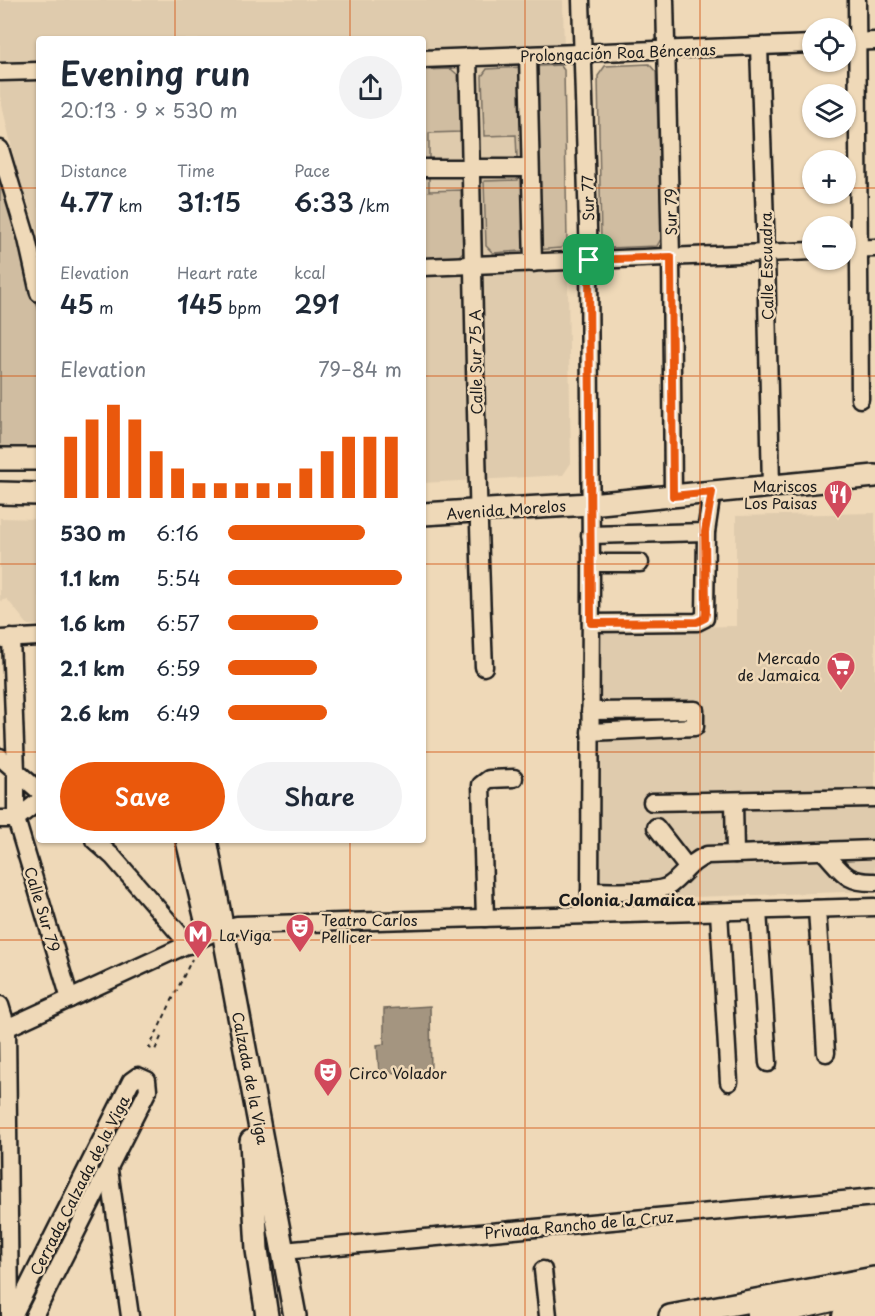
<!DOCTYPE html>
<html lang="en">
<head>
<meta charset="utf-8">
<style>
  body { margin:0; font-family:"Playpen Sans",sans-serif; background:#f2f2f3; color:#1f2937; height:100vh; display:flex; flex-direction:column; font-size:22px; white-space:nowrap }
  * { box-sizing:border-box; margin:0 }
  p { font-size:20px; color:#747a83 }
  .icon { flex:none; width:33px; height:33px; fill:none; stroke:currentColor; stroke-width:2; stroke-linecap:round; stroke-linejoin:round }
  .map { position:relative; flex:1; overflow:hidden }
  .panel { position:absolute; left:36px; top:36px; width:390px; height:807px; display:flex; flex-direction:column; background:#fff; border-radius:6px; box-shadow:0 2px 4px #0004 }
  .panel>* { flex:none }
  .controls { position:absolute; left:802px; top:18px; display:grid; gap:12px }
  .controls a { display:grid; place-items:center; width:54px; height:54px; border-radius:50%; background:#fff; box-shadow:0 2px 4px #0004; font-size:30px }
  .pin { position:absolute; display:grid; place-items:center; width:51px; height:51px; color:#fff; margin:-26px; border-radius:12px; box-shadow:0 3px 9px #0006 }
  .round { display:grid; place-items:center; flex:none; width:63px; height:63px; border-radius:32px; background:#f2f2f3 }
  .head { display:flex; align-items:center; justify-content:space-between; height:102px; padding:0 24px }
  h1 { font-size:33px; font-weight:600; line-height:45px }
  .metrics { display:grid; grid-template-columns:repeat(3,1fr); gap:9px; height:102px; padding:6px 24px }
  .metrics div { display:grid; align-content:center }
  .metrics b { font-size:26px; font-weight:600 }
  .metrics small { font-size:16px; font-weight:400 }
  .metrics p { font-size:16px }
  .chart { height:168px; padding:12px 24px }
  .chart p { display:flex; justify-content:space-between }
  .chart svg { width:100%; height:108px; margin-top:6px; stroke:#ea580c; stroke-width:6 }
  .primary-button { display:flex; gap:12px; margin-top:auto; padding:12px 24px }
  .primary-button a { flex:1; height:69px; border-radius:36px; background:#ea580c; color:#fff; font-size:24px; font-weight:600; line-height:69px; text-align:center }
  .primary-button a+a { background:#f2f2f3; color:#1f2937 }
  ul { padding:0 24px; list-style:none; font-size:20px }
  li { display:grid; grid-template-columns:96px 72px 1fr; align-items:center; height:45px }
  li i { height:15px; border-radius:8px; background:#ea580c }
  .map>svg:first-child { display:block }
  .built { fill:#dfcbad }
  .green { fill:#d0bda1; stroke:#766c5e; stroke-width:1.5 }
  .water { fill:#a49580; stroke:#6e6558; stroke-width:1.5 }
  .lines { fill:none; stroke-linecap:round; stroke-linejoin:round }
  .minor-casing { stroke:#1c1c1c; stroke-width:21 }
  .major-casing { stroke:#1c1c1c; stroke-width:26 }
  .highway-casing { stroke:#1c1c1c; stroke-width:28 }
  .path { stroke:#1c1c1c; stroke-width:2; stroke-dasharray:4.5 4.5; stroke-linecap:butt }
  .minor { stroke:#efd9b8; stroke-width:16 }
  .major { stroke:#efd9b8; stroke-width:21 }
  .highway { stroke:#efd9b8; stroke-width:24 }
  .route-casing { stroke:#fff; stroke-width:12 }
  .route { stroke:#ea580c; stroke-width:8 }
  .grid { fill:none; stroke:#d4530e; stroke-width:1.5; stroke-opacity:0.55 }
  .labels { text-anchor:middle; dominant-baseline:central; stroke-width:5; stroke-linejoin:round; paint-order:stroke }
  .street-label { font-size:15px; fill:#1c1c1c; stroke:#efd9b8 }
  .poi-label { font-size:15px; fill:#1c1c1c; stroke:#efd9b8; text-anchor:start }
  .neighbourhood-label { font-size:16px; font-weight:bold; fill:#1c1c1c; stroke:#efd9b8 }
</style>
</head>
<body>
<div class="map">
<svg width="875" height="1316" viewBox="0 0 875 1316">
  <rect width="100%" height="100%" fill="#efd9b8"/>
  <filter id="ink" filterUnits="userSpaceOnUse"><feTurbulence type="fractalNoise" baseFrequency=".0167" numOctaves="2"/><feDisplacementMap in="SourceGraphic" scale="12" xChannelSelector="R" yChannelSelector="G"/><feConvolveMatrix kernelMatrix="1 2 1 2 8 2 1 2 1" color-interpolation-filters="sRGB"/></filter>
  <g filter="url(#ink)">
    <!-- built -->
    <g class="built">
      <path d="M0,0H563L571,463L563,475L423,483V39H39V237L16,166L0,96Z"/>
      <path d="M875,513V891L600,900L594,629L736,626V516Z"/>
      <path d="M0,518L39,519V625H28L7,599L0,601Z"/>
    </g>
    <!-- green -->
    <g class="green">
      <path d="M649,64L656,72L662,237L657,246L608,248L601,242L598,76L605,66Z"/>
      <path d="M560,65L564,70L567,241L561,248L493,253L486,246L484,181L518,180L516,135L484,136L482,76L487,69Z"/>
      <path d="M451,69L458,75L461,132L429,133V191L461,190L463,252L456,259L423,260V70Z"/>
      <path d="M0,166L39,312V457L0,455Z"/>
    </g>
    <!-- water -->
    <path class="water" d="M430,1006L431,1074L379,1072L377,1045L384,1044V1009Z"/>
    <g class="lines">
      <!-- minor casing -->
      <g class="minor-casing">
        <g id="minor">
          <path d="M581,0L589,260L591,563L590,915"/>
          <path d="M665,0L671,257L673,496"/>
          <path d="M857,0L860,399"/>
          <path d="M847,42L875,41"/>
          <path d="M759,46L766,253L771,487"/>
          <path d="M528,55L533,263"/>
          <path d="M468,57C474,261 475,464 484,667"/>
          <path d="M423,59L813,44"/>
          <path d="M0,72L39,71"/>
          <path d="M0,149L27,239L39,293"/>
          <path d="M423,168H530"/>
          <path d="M846,249L875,248"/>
          <path d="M423,267L813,251"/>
          <path d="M590,535L706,532"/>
          <path d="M591,563H640"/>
          <path d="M591,623L697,622L705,618L706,532L712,492"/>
          <path d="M11,638L16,771V819L70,999"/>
          <path d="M1,639L39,637"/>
          <path d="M590,711L695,710V727L590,732"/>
          <path d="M0,757L39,791"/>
          <path d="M734,801L735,854"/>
          <path d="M652,802L875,798"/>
          <path d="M0,819H16L39,801"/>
          <path d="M656,827L687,867"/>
          <path d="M94,840L113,857L189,945"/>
          <path d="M823,851C842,871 845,883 875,882"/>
          <path d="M590,891C608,891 658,894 670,885C685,874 688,863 707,855L875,849"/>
          <path d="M817,909L826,1053"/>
          <path d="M758,911L768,1063"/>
          <path d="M719,912L729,1082"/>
          <path d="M485,918L481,785L489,779L514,778"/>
          <path d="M0,1005L7,1028L10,1316"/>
          <path d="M0,1031L221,929L237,925L875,907"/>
          <path d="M109,1170L130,1316"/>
          <path d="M283,1251L875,1197"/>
          <path d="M543,1270L548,1316"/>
          <path d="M13,1316L131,1081L138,1076L147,1080L148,1090L34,1316"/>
        </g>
      </g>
      <!-- major casing -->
      <g class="major-casing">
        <g id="major">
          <path d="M0,459H39"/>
          <path d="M0,493L39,494"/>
          <path d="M423,514L590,504L875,476"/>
          <path d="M187,840L208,928"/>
          <path d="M206,840L295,1316"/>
          <path d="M251,1141L257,1250L267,1316"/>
          <path d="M670,1316L874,1278"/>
        </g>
      </g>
      <!-- highway casing -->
      <g class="highway-casing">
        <g id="highway">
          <path d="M759,1316L849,1295L875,1287"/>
          <path d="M845,1316L875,1310"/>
        </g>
      </g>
      <!-- path -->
      <path class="path" d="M161,1037L155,1050L149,1048L192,959"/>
      <!-- minor -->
      <use href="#minor" class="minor"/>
      <!-- major -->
      <use href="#major" class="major"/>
      <!-- highway -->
      <use href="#highway" class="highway"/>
    </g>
  </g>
  <g class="lines" filter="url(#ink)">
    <!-- route casing -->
    <g class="route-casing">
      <path id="route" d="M671,257L673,496L712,492L705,532L706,613L705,618L697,622L591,623L589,260Z"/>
    </g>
    <!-- route -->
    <use href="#route" class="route"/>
  </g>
  <!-- grid -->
  <path class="grid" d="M175,0V39M350,0V39M525,0V1316M700,0V1316M0,188H39M423,188H813M846,188H875M0,376H39M423,376H875M0,564H39M423,564H875M0,752H39M423,752H875M175,840V1316M350,840V1316M0,940H875M0,1128H875"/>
  <!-- icons -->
  <defs>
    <g id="restaurant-pin" transform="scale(1.5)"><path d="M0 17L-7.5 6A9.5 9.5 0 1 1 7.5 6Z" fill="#d1495b" stroke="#efd9b8"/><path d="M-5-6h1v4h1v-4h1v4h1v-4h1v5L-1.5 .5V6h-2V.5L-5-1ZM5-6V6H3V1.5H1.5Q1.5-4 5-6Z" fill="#fff"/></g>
    <g id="supermarket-pin" transform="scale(1.5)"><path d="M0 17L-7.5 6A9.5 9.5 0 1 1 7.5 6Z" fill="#d1495b" stroke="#efd9b8"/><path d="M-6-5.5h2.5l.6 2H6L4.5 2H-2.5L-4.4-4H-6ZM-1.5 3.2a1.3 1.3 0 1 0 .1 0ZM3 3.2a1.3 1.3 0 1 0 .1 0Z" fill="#fff"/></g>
    <g id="theatre-pin" transform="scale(1.5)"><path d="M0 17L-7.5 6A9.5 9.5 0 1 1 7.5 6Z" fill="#d1495b" stroke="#efd9b8"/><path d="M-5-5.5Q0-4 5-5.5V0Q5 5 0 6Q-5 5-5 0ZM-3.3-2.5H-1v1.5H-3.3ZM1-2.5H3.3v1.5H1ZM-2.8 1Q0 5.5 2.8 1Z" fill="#fff"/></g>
    <g id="metro-pin" transform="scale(1.5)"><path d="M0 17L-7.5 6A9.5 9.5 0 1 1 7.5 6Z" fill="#d1495b" stroke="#efd9b8"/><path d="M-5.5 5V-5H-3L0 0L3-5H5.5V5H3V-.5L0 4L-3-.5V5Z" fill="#fff"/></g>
  </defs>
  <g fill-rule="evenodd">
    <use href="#restaurant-pin" x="838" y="494"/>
    <use href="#supermarket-pin" x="841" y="666"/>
    <use href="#theatre-pin" x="300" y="928"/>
    <use href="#metro-pin" x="198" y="934"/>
    <use href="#theatre-pin" x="328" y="1072"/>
  </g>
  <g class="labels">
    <!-- street labels -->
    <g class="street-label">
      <text transform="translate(618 52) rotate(-2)">Prolongación Roa Béncenas</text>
      <text transform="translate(587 198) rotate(-92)">Sur 77</text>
      <text transform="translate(670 212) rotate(-91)">Sur 79</text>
      <text transform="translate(766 266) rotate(-91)">Calle Escuadra</text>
      <text transform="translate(475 362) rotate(-91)">Calle Sur 75 A</text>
      <text transform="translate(506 509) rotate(-4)">Avenida Morelos</text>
      <text transform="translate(43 909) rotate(73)">Calle Sur 79</text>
      <text transform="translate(251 1078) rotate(79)">Calzada de la Viga</text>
      <text transform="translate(79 1185) rotate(-63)">Cerrada Calzada de la Viga</text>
      <text transform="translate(579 1224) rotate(-5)">Privada Rancho de la Cruz</text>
    </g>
    <!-- poi labels -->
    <g class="poi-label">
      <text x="817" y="485" text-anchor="end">Mariscos<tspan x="817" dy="17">Los Paisas</tspan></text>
      <text x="820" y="657" text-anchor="end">Mercado<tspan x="820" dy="17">de Jamaica</tspan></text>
      <text x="321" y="919">Teatro Carlos<tspan x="321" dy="17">Pellicer</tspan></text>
      <text x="219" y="934">La Viga</text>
      <text x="349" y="1072">Circo Volador</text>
    </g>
    <!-- neighbourhood labels -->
    <g class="neighbourhood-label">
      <text x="627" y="899">Colonia Jamaica</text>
    </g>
  </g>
</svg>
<div class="controls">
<a><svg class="icon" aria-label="locate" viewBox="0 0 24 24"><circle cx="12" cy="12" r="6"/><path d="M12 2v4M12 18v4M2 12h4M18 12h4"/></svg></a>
<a><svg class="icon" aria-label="layers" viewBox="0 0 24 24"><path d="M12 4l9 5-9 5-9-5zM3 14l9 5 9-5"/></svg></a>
<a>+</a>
<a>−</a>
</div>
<div class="pin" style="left:589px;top:260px;background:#1e9e55"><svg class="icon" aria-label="arrive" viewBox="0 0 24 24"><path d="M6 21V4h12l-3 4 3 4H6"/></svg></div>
<section class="panel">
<div class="head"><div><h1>Evening run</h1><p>20:13 · 9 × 530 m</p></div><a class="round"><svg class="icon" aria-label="share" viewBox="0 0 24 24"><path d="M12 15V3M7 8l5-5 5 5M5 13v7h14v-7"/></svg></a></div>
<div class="metrics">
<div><p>Distance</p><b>4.77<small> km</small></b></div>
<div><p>Time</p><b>31:15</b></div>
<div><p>Pace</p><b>6:33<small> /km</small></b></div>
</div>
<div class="metrics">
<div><p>Elevation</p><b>45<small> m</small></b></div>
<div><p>Heart rate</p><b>145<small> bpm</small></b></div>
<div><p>kcal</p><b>291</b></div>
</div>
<div class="chart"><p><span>Elevation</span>79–84 m</p>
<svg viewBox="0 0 160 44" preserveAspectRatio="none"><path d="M5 44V19M15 44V12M25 44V6M35 44V12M45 44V25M55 44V32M65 44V38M75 44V38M85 44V38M95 44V38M105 44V38M115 44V32M125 44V25M135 44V19M145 44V19M155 44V19"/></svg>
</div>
<ul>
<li><b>530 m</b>6:16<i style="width:79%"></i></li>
<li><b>1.1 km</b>5:54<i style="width:100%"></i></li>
<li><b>1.6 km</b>6:57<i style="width:52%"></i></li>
<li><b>2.1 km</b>6:59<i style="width:51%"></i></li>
<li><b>2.6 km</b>6:49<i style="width:57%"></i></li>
</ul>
<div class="primary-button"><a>Save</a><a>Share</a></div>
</section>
</div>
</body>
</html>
